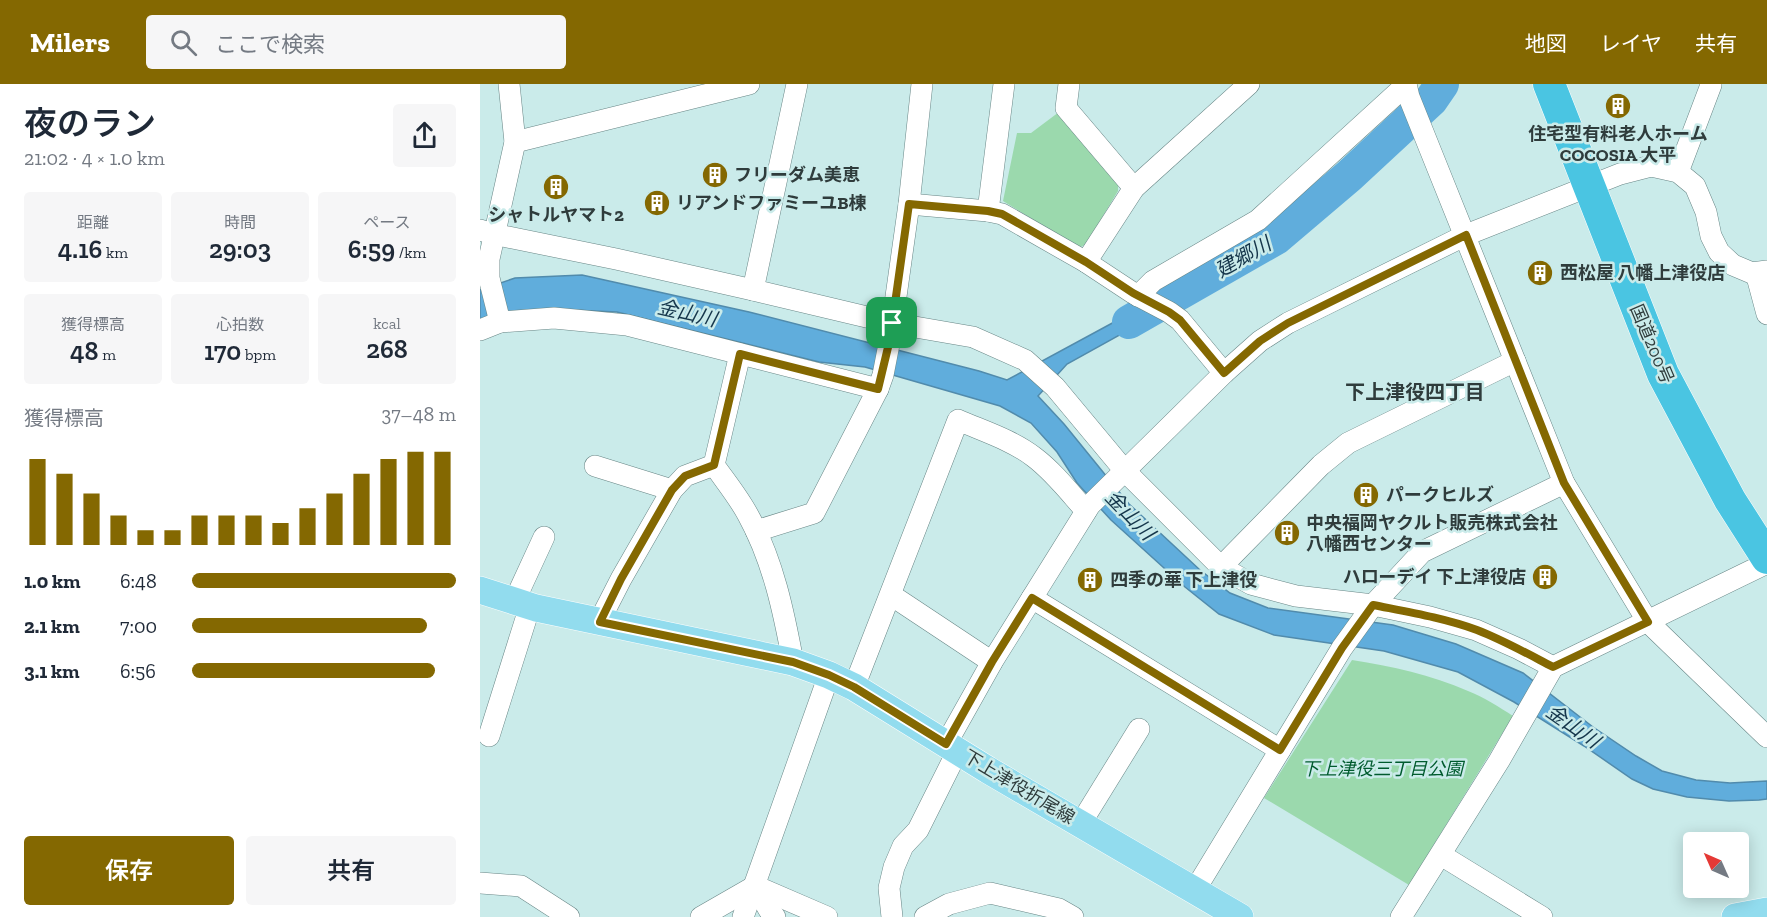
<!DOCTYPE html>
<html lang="ja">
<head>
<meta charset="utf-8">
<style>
  body { margin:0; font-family:"Zilla Slab","Noto Sans JP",serif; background:#f6f6f7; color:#1f2937; height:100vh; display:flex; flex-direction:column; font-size:22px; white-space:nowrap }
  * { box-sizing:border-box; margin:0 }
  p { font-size:20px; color:#747a83 }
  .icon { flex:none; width:33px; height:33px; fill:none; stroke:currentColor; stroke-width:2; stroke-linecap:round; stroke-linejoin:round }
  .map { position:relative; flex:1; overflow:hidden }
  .details { display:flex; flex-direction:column; background:#fff; width:480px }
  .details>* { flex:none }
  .needle { width:39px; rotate:315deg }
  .fabs { position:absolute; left:1203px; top:748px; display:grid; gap:12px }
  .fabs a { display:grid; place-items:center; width:66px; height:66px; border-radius:6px; background:#fff; box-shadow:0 3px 15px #0003; font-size:30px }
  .pin { position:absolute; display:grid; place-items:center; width:51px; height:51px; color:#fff; margin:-26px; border-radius:12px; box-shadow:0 3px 9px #0006 }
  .round { display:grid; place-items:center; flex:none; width:63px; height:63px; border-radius:6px; background:#f6f6f7 }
  .summary { display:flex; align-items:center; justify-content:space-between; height:102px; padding:0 24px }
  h1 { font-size:33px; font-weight:600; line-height:45px }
  .stats { display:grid; grid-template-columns:repeat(3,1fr); gap:9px; height:102px; padding:6px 24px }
  .stats div { display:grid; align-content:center; border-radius:6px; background:#f6f6f7; text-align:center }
  .stats b { font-size:26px; font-weight:600 }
  .stats small { font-size:16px; font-weight:400 }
  .stats p { font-size:16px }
  .chart { height:168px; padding:12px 24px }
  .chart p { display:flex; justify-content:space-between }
  .chart svg { width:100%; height:108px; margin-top:6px; stroke:#846801; stroke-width:6 }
  .cta { display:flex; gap:12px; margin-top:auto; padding:12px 24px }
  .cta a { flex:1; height:69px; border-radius:6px; background:#846801; color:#fff; font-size:24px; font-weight:600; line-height:69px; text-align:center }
  .cta a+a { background:#f6f6f7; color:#1f2937 }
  ul { padding:0 24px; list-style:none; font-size:20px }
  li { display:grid; grid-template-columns:96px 72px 1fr; align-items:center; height:45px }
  li i { height:15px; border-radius:8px; background:#846801 }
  header { display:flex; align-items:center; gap:36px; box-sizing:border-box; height:84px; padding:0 30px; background:#846801; color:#fff }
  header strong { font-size:28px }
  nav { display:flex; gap:33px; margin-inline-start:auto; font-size:21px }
  .search { width:420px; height:54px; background:#f6f6f7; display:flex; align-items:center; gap:15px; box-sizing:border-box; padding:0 21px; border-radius:6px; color:#747a83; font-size:22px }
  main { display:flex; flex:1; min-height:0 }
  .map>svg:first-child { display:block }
  .green { fill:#9bd9ad }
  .water { fill:#60addc; stroke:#518bac; stroke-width:1.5 }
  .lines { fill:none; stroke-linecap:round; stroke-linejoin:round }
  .river { stroke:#60addc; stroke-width:34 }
  .minor-casing { stroke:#688686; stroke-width:22 }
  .major-casing { stroke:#fff; stroke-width:28 }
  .highway-casing { stroke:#fff; stroke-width:33 }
  .minor { stroke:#fff; stroke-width:21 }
  .major { stroke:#92dcee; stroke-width:27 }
  .highway { stroke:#4ac5e2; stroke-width:32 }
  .route-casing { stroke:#fff; stroke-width:12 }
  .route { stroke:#846801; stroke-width:8 }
  .labels { text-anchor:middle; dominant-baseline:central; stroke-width:5; stroke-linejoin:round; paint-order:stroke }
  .poi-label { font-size:18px; font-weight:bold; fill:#2f3c3c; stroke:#caebea; text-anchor:start }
  .street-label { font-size:18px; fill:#2f3c3c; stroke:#caebea }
  .park-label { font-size:18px; font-style:italic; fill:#005b2e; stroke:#caebea }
  .water-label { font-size:20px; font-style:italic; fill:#15364b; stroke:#caebea }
  .neighbourhood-label { font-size:20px; font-weight:bold; fill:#2f3c3c; stroke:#caebea }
</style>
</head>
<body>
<header>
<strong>Milers</strong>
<div class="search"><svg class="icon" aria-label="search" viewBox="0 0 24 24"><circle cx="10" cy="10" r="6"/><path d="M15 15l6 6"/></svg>ここで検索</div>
<nav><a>地図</a><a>レイヤ</a><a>共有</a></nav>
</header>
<main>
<section class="details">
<div class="summary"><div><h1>夜のラン</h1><p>21:02 · 4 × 1.0 km</p></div><a class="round"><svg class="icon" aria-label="share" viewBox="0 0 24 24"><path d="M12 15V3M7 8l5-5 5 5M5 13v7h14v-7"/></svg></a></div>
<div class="stats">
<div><p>距離</p><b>4.16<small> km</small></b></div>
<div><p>時間</p><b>29:03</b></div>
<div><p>ペース</p><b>6:59<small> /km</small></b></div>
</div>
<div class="stats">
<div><p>獲得標高</p><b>48<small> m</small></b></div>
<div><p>心拍数</p><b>170<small> bpm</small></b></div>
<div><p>kcal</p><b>268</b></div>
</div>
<div class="chart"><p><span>獲得標高</span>37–48 m</p>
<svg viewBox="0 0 160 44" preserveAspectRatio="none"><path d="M5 44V9M15 44V15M25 44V23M35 44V32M45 44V38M55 44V38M65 44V32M75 44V32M85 44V32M95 44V35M105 44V29M115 44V23M125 44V15M135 44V9M145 44V6M155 44V6"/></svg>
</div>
<ul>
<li><b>1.0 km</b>6:48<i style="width:100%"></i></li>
<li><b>2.1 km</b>7:00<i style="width:89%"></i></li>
<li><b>3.1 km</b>6:56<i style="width:92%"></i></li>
</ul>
<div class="cta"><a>保存</a><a>共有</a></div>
</section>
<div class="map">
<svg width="1287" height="833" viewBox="0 0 1287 833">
  <rect width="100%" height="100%" fill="#caebea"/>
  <!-- green -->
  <g class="green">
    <path d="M579,28L638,96V107L606,160L599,164L523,117L537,49H551Z"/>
    <path d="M872,576C912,582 951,591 988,607C1004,613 1019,623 1033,632L929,801L784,714Z"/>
  </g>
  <!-- water -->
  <path class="water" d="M102,191L269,228L499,287L527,296L662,223L674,232L587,280L558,312L584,340L649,420L720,486L750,509L788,524L913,541L976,560L1043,589L1113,643L1156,672L1182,687L1216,696L1250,699L1287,697V715L1279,716L1249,717L1207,713L1173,705L1152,695L1104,662L1034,618L978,588L904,567L794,551L739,530L705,503L631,436L597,399L577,368L551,339L520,322L385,283L339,278L137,228L70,225L0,236V206L35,194Z"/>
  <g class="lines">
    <!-- river -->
    <path class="river" d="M649,238L796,154L869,92L951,16L962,0"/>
    <!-- minor casing -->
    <g class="minor-casing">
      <g id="minor">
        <path d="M589,0L586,24L654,104"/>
        <path d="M926,0L929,13L1084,399L1168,538L1287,653"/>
        <path d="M35,58L269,0"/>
        <path d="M1198,88L1231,1"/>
        <path d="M429,120L508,127L522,130L606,178L653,209L689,228L700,236L744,289"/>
        <path d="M508,127L524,0"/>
        <path d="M0,146L13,150L136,175L273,206L412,239L493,253L545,276L575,303L645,387L741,483L771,500L816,512L893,521L950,533L996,546L1039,565L1073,583L1287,479"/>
        <path d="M606,178L654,104L769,0"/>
        <path d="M1276,189L1287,230"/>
        <path d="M273,206L317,0"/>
        <path d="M658,212L673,197L778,136L926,1"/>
        <path d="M20,238L9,194V175L35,58L29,0"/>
        <path d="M0,246L20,238L74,234L147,241L398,305"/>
        <path d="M260,270L234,381C246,398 259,414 268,431C293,476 304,529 313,578"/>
        <path d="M115,382L192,406"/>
        <path d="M276,447L334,429L398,305L403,291L410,255L429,120L442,0"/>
        <path d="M741,483L841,381L868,359L1035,277"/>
        <path d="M411,511L512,578"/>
        <path d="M552,514L800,666"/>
        <path d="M34,518L64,453"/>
        <path d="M119,538L141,495L192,406L205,392L234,381"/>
        <path d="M374,603L478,336C503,347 532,356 554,373C574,388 590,409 606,427"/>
        <path d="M9,652L50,522"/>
        <path d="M466,660L512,578L610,421L744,289L780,257L808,239L986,151L1140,90L1171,82L1198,88L1215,102L1226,128L1231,152L1239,168L1253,181L1272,189L1287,187"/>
        <path d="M601,739L659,645"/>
        <path d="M961,771L1062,833"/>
        <path d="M0,799L41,802L89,833"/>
        <path d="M275,802L289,826L295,833"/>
        <path d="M715,806L862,564L893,521L942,468L1084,399"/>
        <path d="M221,833L275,802L347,833"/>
        <path d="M263,833L349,591"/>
        <path d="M412,833L409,804L414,783L423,762L438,746L478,666"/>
        <path d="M445,833L469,820L510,809L579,825L593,833"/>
        <path d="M921,833L1019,677L1073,583"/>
      </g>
    </g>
    <!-- major casing -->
    <g class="major-casing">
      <g id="major">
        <path d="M0,506L56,524L313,578L349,591L374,603L508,686L760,833"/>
        <path d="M1255,833L1287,827"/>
      </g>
    </g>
    <!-- highway casing -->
    <g class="highway-casing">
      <path id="highway" d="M1069,0L1183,290L1250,416L1287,474"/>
    </g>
    <!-- minor -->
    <use href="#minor" class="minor"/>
    <!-- major -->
    <use href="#major" class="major"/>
    <!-- highway -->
    <use href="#highway" class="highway"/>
  </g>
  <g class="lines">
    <!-- route casing -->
    <g class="route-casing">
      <path id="route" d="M429,120L508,127L522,130L606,178L653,209L689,228L700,236L744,289L780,257L808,239L986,151L1084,399L1168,538L1073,583C1048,570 1023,556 997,546C964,534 928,528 893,521L862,564L800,666L552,514L512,578L466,660L374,603L349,591L313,578L120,538L141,495L192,406L205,392L234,381L260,270L398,305L410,255Z"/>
    </g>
    <!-- route -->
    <use href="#route" class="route"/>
  </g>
  <!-- icons -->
  <defs>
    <g id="building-disc" transform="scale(1.35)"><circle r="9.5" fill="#846801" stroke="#caebea"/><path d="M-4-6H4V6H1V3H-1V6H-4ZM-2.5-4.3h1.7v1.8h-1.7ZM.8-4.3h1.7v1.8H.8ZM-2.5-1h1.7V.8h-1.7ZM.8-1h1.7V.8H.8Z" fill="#fff"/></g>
  </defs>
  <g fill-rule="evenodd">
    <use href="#building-disc" x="1138" y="22"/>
    <use href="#building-disc" x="235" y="91"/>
    <use href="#building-disc" x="76" y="103"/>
    <use href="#building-disc" x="177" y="119"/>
    <use href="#building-disc" x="1060" y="189"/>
    <use href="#building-disc" x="886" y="411"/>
    <use href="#building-disc" x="807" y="449"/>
    <use href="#building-disc" x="1065" y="493"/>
    <use href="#building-disc" x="610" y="496"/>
  </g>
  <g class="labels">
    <!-- poi labels -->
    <g class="poi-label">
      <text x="1138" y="50" text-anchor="middle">住宅型有料老人ホーム<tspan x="1138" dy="21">COCOSIA 大平</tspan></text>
      <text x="254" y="91">フリーダム美恵</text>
      <text x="196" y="119">リアンドファミーユB棟</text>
      <text x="76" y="131" text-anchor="middle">シャトルヤマト2</text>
      <text x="1080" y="189">西松屋 八幡上津役店</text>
      <text x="906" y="411">パークヒルズ</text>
      <text x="826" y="439">中央福岡ヤクルト販売株式会社<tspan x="826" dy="21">八幡西センター</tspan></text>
      <text x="1046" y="493" text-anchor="end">ハローデイ 下上津役店</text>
      <text x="630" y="496">四季の華 下上津役</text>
    </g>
    <!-- street labels -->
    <g class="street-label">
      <text transform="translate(1172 260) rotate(67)">国道200号</text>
      <text transform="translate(539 703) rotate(31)">下上津役折尾線</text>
    </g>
    <!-- park labels -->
    <g class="park-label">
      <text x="902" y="685">下上津役三丁目公園</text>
    </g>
    <!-- water labels -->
    <g class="water-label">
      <text transform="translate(763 173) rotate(-30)">建郷川</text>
      <text transform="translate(207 229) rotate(13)">金山川</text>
      <text transform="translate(650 431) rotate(46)">金山川</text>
      <text transform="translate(1093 642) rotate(35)">金山川</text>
    </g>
    <!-- neighbourhood labels -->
    <g class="neighbourhood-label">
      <text x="935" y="308">下上津役四丁目</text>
    </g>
  </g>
</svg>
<div class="fabs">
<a><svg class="needle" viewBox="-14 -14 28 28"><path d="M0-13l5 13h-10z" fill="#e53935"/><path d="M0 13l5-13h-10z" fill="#747a83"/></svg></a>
</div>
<div class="pin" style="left:412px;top:239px;background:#1e9e55"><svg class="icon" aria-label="arrive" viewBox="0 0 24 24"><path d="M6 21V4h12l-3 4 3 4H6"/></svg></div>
</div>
</main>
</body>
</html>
